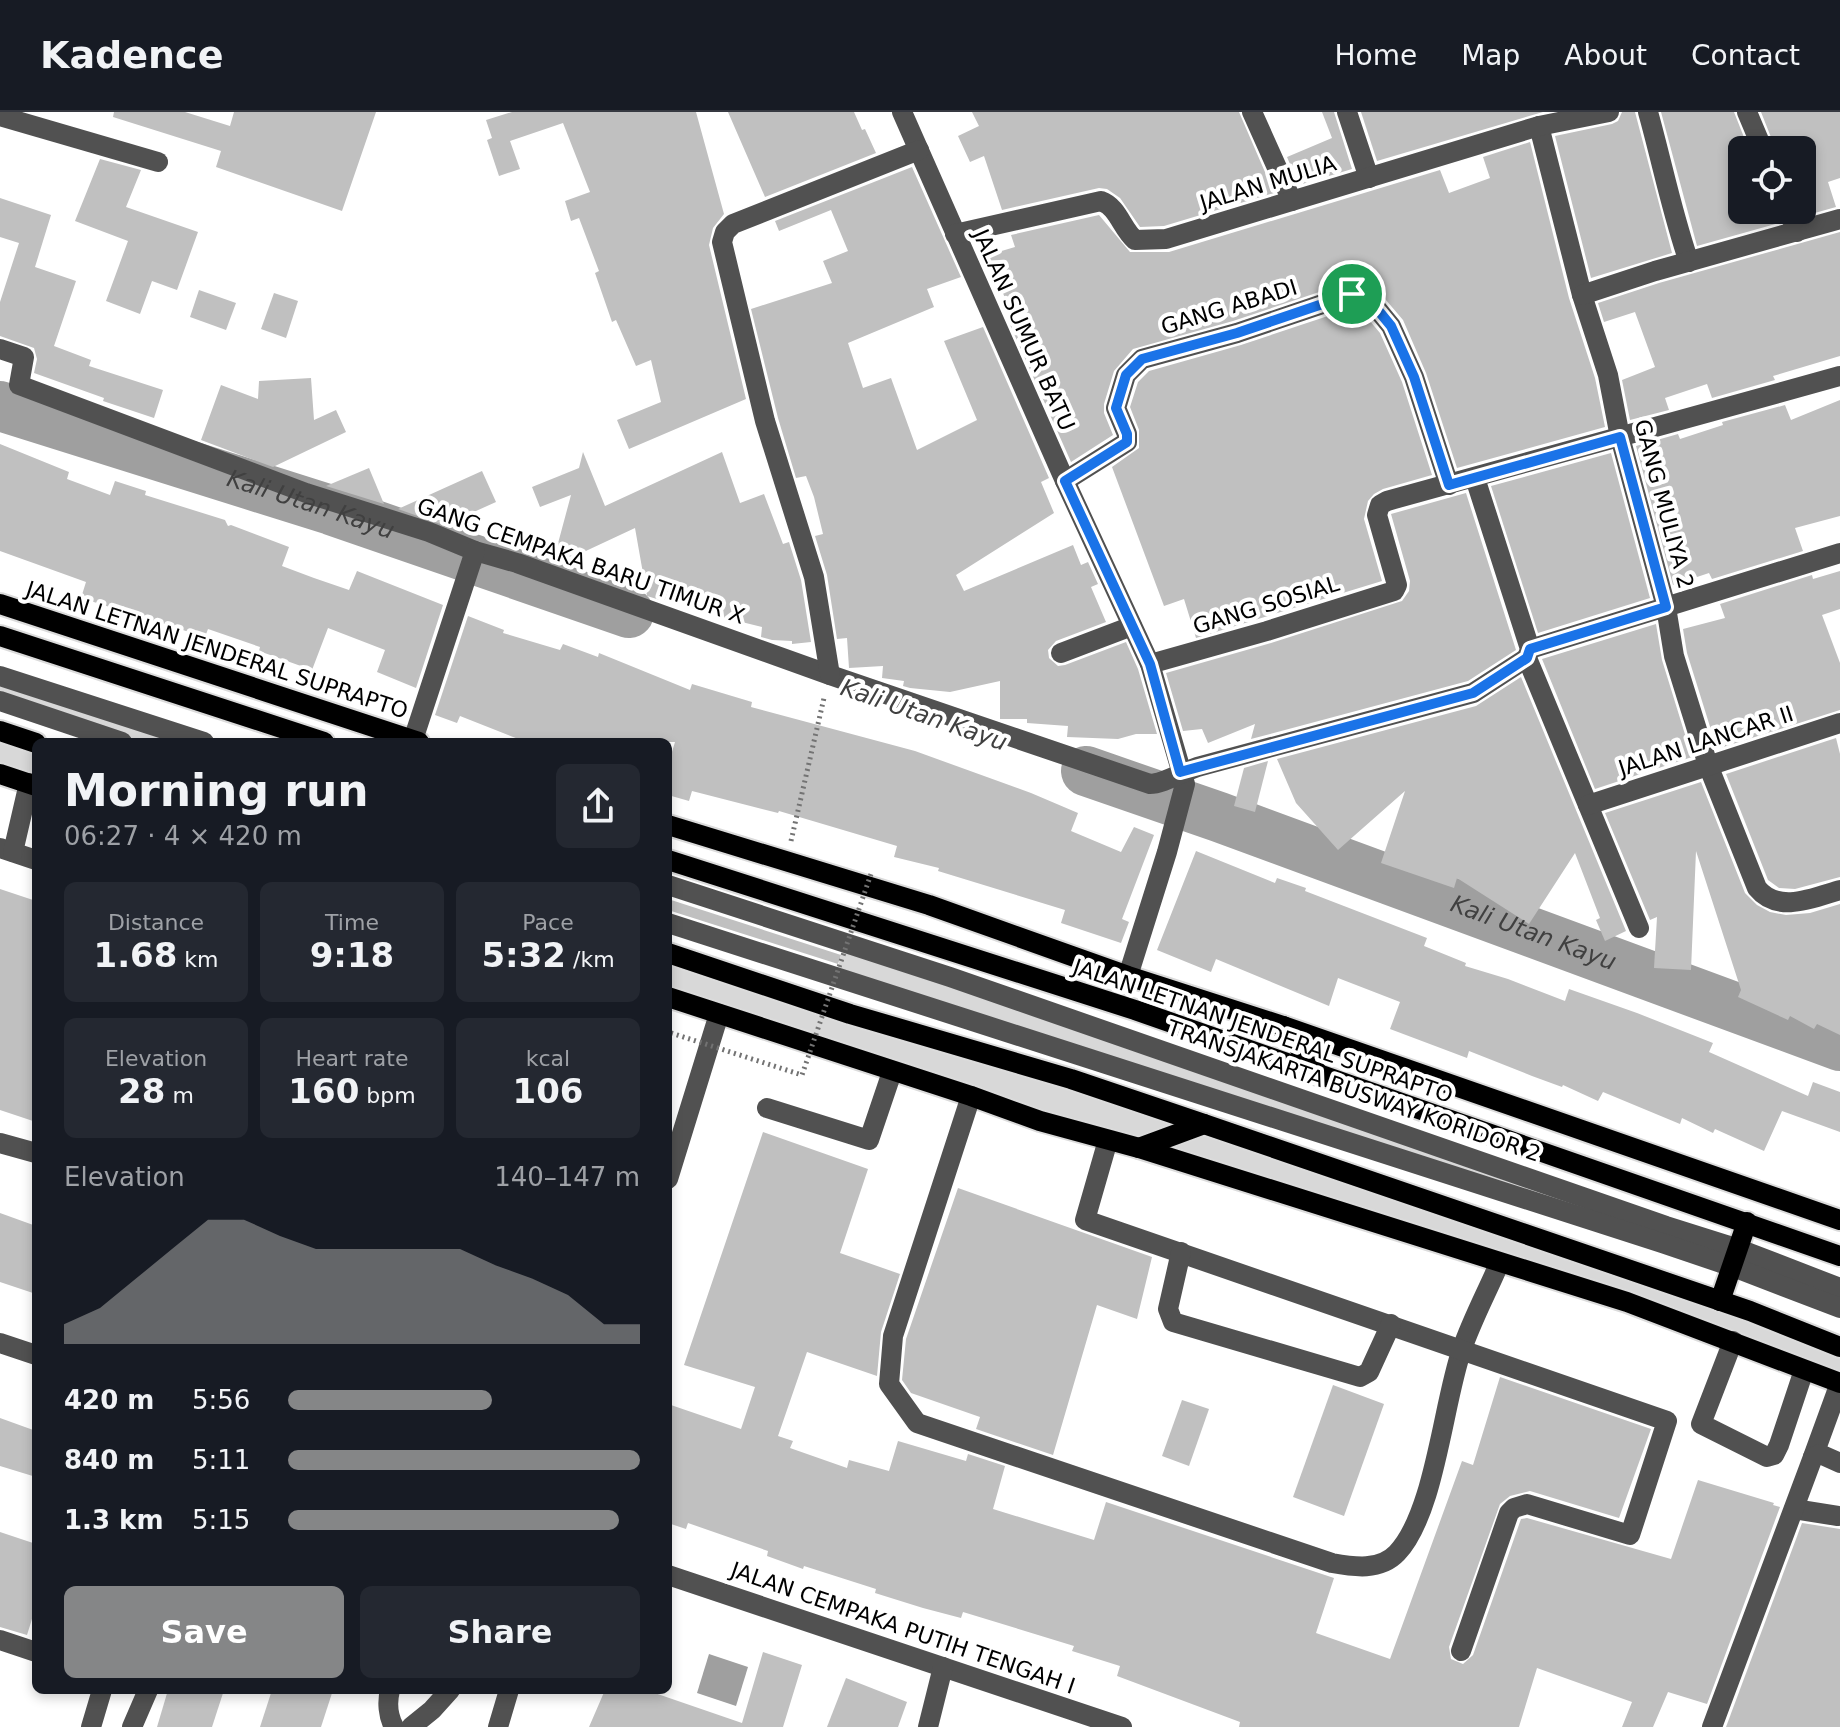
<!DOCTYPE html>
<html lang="en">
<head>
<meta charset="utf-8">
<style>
  body { margin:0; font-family:"DejaVu Sans",sans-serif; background:#242831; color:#f1f3f6; height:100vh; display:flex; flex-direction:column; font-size:30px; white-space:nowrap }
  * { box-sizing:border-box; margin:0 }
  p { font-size:26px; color:#9ea1a6 }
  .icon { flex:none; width:44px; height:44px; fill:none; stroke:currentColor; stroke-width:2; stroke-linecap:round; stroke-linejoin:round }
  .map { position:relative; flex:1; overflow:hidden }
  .panel { position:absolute; left:32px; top:626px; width:640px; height:956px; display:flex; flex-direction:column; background:#171b24; border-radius:12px; box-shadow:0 4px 12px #0003 }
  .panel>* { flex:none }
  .fabs { position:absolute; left:1728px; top:24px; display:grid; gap:16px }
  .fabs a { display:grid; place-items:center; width:88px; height:88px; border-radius:12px; background:#171b24; box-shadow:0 4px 12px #0003; font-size:40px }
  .pin { position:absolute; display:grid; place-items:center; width:68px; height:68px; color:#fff; margin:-34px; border:4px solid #fff; border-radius:50%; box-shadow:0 2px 8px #0007 }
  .round { display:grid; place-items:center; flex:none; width:84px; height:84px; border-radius:12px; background:#242831 }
  .headline { display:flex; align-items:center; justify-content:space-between; height:136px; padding:0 32px }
  h1 { font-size:44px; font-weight:600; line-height:60px }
  .figures { display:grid; grid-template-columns:repeat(3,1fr); gap:12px; height:136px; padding:8px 32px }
  .figures div { display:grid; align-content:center; border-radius:12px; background:#242831; text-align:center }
  .figures b { font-size:34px; font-weight:600 }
  .figures small { font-size:22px; font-weight:400 }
  .figures p { font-size:22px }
  .chart { height:224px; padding:16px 32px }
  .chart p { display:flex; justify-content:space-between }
  .chart svg { width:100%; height:144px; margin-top:8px; fill:#858687; opacity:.7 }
  .primary-button { display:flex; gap:16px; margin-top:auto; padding:16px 32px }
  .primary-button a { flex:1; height:92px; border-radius:12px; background:#858687; color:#fff; font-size:32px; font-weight:600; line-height:92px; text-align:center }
  .primary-button a+a { background:#242831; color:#f1f3f6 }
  ul { padding:0 32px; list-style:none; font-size:26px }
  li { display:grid; grid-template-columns:128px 96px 1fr; align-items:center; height:60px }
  li i { height:20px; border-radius:10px; background:#858687 }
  header { display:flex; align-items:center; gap:48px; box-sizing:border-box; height:112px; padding:0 40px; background:#171b24; border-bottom:2px solid #363941 }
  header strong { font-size:38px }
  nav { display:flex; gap:44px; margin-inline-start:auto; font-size:28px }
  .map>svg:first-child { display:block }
  .green { fill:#d8d8d8 }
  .water { fill:#9f9f9f }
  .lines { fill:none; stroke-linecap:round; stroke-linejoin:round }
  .river { stroke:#9f9f9f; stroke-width:50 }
  .building { fill:#c0c0c0 }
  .major-casing { stroke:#dbdbdb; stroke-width:24 }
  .path { stroke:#737373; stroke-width:5; stroke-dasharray:2 4; stroke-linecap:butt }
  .minor { stroke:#515151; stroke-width:20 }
  .major { stroke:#000; stroke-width:20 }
  .path-bridge { stroke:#737373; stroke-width:5; stroke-dasharray:2 4; stroke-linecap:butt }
  .route-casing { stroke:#fff; stroke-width:16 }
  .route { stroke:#1a73e8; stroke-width:10 }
  .labels { text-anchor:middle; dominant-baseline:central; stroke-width:8; stroke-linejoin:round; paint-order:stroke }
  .street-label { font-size:22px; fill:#000; stroke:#fff }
  .water-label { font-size:24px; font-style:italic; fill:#404040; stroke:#fff }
</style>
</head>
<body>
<header>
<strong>Kadence</strong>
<nav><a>Home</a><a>Map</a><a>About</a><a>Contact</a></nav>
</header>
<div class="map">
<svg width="1840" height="1615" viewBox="0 0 1840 1615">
  <rect width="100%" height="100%" fill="#fff"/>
  <!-- green -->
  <g class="green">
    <path d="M0,563L209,630H122L0,589Z"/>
    <path d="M0,619L36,630V674L0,662Z"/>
    <path d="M844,831L1433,1032L1733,1155L835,866Z"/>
    <path d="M668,840L1840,1236V1274L1575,1174L668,885Z"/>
  </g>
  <!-- water -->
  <path class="water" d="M709,1542L748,1555L736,1594L697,1581Z"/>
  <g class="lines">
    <!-- river -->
    <g class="river">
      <path id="s1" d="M0,294L331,398L629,501"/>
      <path id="s2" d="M1086,659L1219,705L1840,934"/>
    </g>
  </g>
  <!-- building -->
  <g class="building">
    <path d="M114,0H185L230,14L234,0H376L342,99L216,55L221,39L113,5Z"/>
    <path d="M512,0H696L724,102L713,116L709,133L746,287L629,337L617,308L661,290L651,248L636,254L616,208L612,210L595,161L599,159L579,106L571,109L565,89L590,80L563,11L510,29L520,57L499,64L487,28L492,26L486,8Z"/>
    <path d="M728,0H854L862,18L865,17L876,41L765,85Z"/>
    <path d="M972,0H1239L1274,81L1164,114L1140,115L1120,86L1107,77L1099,76L1002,98L984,44L970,50L958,24L979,14Z"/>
    <path d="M1322,0H1334L1352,57L1299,73L1287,45L1332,26Z"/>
    <path d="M1361,0H1543L1377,49Z"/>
    <path d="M1622,0H1635L1672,141L1591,166L1555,24L1612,12L1618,9Z"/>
    <path d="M1661,0H1734L1749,38H1742V98H1775L1779,111L1697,134Z"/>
    <path d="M1761,0H1840V66L1828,70L1836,95L1804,104L1802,98V38H1776Z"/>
    <path d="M1530,30L1569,186L1595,266L1605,315L1457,356L1426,261L1403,208L1380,181L1366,172L1349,170L1233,209L1133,237L1114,259L1104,292V301L1113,323L1071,350L1007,206L1012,204L988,143L1015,135L1011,123L1099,103L1130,140H1169L1440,58L1449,81L1490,66L1483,45Z"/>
    <path d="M100,47L141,58L126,95L198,120L177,178L152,169L140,202L106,189L128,129L75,109Z"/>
    <path d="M912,55L961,165L927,177L934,195L848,231L863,276L891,266L917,338L977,308L944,229L983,215L1049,366L1041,370L1054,401L956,463L964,479L1073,433L1081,453L1088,450L1098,472L1091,475L1106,510L1056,529L1048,538L1049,546L1058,554L1065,553L1126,530L1138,557L1157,622H1136L1118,627L1067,625L1068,614L1027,611V607H1000V569L950,580L910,576L903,574L904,569L882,566L883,554L849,556L847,526L837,527L827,463L815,424L823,422L814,385L806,364L796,366L778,306L751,197L832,171L823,149L848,139L831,98L779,119L775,109Z"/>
    <path d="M0,86L51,103L35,155L76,169L54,234L91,248L89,254L163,278L154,306L103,289L104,286L34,261L37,247L34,236L0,224V190L19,131L0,125Z"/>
    <path d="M1840,120V244L1773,264L1775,268L1712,286L1707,272L1665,286L1669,298L1630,308L1622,268L1655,255L1635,200L1604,210L1598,191L1659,171Z"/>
    <path d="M199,178L236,191L226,218L190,205Z"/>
    <path d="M274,181L298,189L286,226L261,217Z"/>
    <path d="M1352,196L1364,202L1380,221L1402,270L1432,363L1383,377L1374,382L1368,389L1364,407L1382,469L1196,526L1184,487L1164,494L1112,355L1139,336V318L1130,295L1138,270L1149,259L1241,233Z"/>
    <path d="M311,266L314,308L336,298L346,320L273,355L201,328L221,273L258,287L259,269Z"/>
    <path d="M1840,288V404L1795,416L1803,439L1712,467L1709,461L1673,473L1636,334L1678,322L1680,327L1723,313L1722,310L1785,293L1791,308Z"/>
    <path d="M0,332L69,360L67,367L110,383L115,369L146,379L145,383L225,408L228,414L231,413L289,435L282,454L314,466L349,478L357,459L443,493L416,576L377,560L385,538L328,516L312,558L259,539L260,535L208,517L205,525L81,486L86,470L0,439Z"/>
    <path d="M583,340L605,394L722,340L740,391L764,382L783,432L789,430L801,468L811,530L792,532V529L772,528L761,525L762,515L693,498L697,482L660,488L647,484L635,416L558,452L553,450L571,383L540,395L532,375L579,356Z"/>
    <path d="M1611,341L1650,486L1538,521L1491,374Z"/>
    <path d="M369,356L384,392L326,374Z"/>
    <path d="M482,359L496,390L456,408L460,419L398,397Z"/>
    <path d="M1466,381L1516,538L1468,569L1251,627L1255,612L1208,631L1202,617L1183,619L1166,561L1271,531L1402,489L1409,479L1410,469L1391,402Z"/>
    <path d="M1840,459V497L1822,503L1840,551V598L1717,637L1687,541L1683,517L1725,506L1720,492L1812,463L1813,467Z"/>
    <path d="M468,504L504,518L503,521L560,538L563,532L598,545L599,541L690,578L692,572L752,590L751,595L915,639L1031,681L1078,701L1071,719L1121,740L1134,715L1154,723L1122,807L1129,810L1121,831L1061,811L1065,798L938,759L939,756L894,745L897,734L779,699L778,701L692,679L689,689L668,683V653L675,630H526L460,604L457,611L435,603Z"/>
    <path d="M1656,512L1662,548L1692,645L1595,677L1542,547Z"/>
    <path d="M1521,565L1626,819L1605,829L1596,808L1600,806L1575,741L1529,812L1457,766L1454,776L1381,751L1405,679L1338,738L1296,691L1277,647L1476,594Z"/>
    <path d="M1836,626L1840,642V765L1795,777L1779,776L1768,768L1726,662Z"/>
    <path d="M1268,649L1255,700L1234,694L1244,656Z"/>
    <path d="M1701,670L1745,781L1757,793L1770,800L1786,803L1810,801L1840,792V923L1817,912L1814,917L1790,904L1788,908L1738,885L1741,878L1696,739L1691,858L1654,856L1657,805L1650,808L1605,701Z"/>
    <path d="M1196,739L1275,771L1277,766L1306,776L1305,779L1427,826L1424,834L1466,851L1465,854L1508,867L1565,889L1569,877L1637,901L1713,931L1709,940L1808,984L1813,970L1840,980V1020L1782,999L1764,1039L1715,1017L1713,1021L1682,1006L1680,1012L1603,980L1598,989L1563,973L1562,975L1532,964L1469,939L1467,946L1390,917L1400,890L1338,866L1329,894L1216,847L1211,860L1157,838Z"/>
    <path d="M0,777L36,789V1010L0,998Z"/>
    <path d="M668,787L841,843L838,852L668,798Z"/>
    <path d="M763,1020L868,1057L840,1141L900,1162L881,1220L877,1264L807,1240L778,1324L793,1329L790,1336L847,1356L849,1348L889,1359L898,1329L966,1349L968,1342L1005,1354L993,1397L1094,1428L1106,1390L1334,1466L1316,1521L1390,1547L1462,1349L1473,1353L1500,1265L1651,1317L1619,1406L1530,1379L1510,1384L1500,1392L1449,1535L1451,1547L1463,1552L1473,1543L1521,1407L1527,1406L1671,1447L1698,1368L1774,1391L1773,1393L1780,1395L1707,1592L1668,1580L1653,1615H1622L1632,1590L1537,1556L1519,1615H1239L1240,1610L1117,1564L1120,1554L1072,1539L1074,1534L963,1500L961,1506L923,1496L875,1481L876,1477L804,1454L803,1457L767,1444L768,1439L688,1411L686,1417L668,1411V1292L741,1317L755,1275L684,1253Z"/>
    <path d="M958,1076L1152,1145L1137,1207L1097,1193L1053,1343L976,1317L980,1305L911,1281L902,1268L906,1227Z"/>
    <path d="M0,1101L36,1114V1182L0,1170Z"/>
    <path d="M1333,1273L1384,1292L1344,1404L1293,1385Z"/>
    <path d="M1182,1288L1209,1297L1189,1354L1162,1344Z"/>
    <path d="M0,1306L36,1319V1365L0,1354Z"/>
    <path d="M1802,1411L1840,1417V1615H1726Z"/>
    <path d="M0,1420L36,1432V1494L27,1523L0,1515Z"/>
    <path d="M763,1540L802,1553L783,1615H589L605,1578H646L742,1611Z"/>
    <path d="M846,1566L907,1590L898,1615H827Z"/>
    <path d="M168,1578H224L212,1615H157Z"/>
    <path d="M272,1578H333L321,1615H260Z"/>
  </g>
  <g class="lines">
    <!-- major casing -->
    <g class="major-casing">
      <g id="major">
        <path d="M0,492L419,630"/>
        <path d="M0,524L324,630"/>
        <path d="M0,619L36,631"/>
        <path d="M0,662L36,674"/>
        <path d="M668,713L929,793L1128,864L1283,914L1840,1108"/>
        <path d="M668,748L1135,898L1840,1144"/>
        <path d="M668,841L850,902L1071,967L1204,1012L1750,1199L1840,1235"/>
        <path d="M668,885L971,984L1040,1009L1139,1036L1627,1190L1840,1271"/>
        <path d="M1283,914L1320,964"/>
        <path d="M1139,1036L1204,1012"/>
        <path d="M1720,1189L1747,1110"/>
      </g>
    </g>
    <!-- path -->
    <g class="path">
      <path d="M791,729L824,586"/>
      <path d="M668,920L671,921"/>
    </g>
    <!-- minor -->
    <g class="minor">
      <path d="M902,0L1065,369L1150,552L1185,672L1167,740L1128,864"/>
      <path d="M1252,0L1292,89"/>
      <path d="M1347,0L1369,66"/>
      <path d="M1648,0C1662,50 1672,101 1689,150"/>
      <path d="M1747,0L1763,38"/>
      <path d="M0,4L158,50"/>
      <path d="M1539,14L1582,183L1608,263L1620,325L1666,495L1674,544L1708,653L1757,776C1778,802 1813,786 1840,778"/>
      <path d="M1788,98L1797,120"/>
      <path d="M955,122L1101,89C1118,95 1122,117 1135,128L1166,127L1539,14L1609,0"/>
      <path d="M1582,183L1655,159L1840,107"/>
      <path d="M0,237L24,245L19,273L306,381L429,420L475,439L517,451L830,563L1150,672C1164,672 1185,658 1201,654L1473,581L1527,546"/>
      <path d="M1475,366L1530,537L1527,546L1639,816"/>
      <path d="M1065,369L1127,330V322L1116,296L1126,263L1142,247L1237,221L1352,182L1363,185L1373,192L1391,214L1414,265L1449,373"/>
      <path d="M1530,537L1840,441"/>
      <path d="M1061,541L1132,514"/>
      <path d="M1150,552L1267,519L1394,479L1397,473L1377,403L1380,393L1387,389L1840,264"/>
      <path d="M830,563L814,465L765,309L722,130L725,120L733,112L919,38"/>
      <path d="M0,564L204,630"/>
      <path d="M0,589L122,630"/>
      <path d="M413,628L475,439"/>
      <path d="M1588,693L1840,611"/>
      <path d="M0,736L36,748"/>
      <path d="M13,740L29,671"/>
      <path d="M668,773L950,865L1666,1114L1739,1137L1840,1176"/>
      <path d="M668,811L1662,1131L1733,1155L1840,1196"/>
      <path d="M971,984L893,1224L889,1272L917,1311L1332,1451C1354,1455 1380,1459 1397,1441C1435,1401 1443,1291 1462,1237C1472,1208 1487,1180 1499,1152"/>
      <path d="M767,996L869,1028L892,960"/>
      <path d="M1108,1028L1085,1108L1667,1309L1630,1423L1527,1392L1514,1396L1509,1401L1461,1539"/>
      <path d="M0,1031L36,1041"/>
      <path d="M668,1067L719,902"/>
      <path d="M1181,1140L1168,1197L1173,1210L1360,1265L1369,1260L1391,1212"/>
      <path d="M1733,1229L1701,1312L1767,1345L1774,1343L1779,1333L1804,1258"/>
      <path d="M0,1231L36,1243"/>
      <path d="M1813,1345L1840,1271"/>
      <path d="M1794,1397L1838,1404"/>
      <path d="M668,1463L1122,1615"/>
      <path d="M0,1528L36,1540"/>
      <path d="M390,1578C387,1590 388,1604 394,1615"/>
      <path d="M91,1615L102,1578"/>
      <path d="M132,1615L148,1578"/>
      <path d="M411,1615L432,1598L450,1578"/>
      <path d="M498,1615L509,1578"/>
      <path d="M928,1615L943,1555"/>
      <path d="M1712,1615L1813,1345L1820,1342L1840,1351"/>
    </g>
    <!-- major -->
    <use href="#major" class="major"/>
    <!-- path-bridge -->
    <path class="path-bridge" d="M671,921L802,963L872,759"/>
  </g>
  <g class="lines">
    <!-- route casing -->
    <g class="route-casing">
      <path id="route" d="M1352,182L1363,185L1373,192L1391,214L1414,265L1449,373L1620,325L1666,495L1530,537L1527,546L1473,581L1180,660L1150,552L1065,369L1127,330V322L1116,296L1126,263L1142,247L1237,221Z"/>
    </g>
    <!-- route -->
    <use href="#route" class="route"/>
  </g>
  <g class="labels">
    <!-- street labels -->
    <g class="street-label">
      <text transform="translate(1268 71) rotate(-17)">JALAN MULIA</text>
      <text transform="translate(1229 195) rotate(-17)">GANG ABADI</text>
      <text transform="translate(1024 218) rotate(66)">JALAN SUMUR BATU</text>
      <text transform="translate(1664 392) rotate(75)">GANG MULIYA 2</text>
      <text transform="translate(581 449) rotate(19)">GANG CEMPAKA BARU TIMUR X</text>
      <text transform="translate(1266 493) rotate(-17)">GANG SOSIAL</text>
      <text transform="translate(217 538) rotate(18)">JALAN LETNAN JENDERAL SUPRAPTO</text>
      <text transform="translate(1706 629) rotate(-18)">JALAN LANCAR II</text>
      <text transform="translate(1263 919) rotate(19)">JALAN LETNAN JENDERAL SUPRAPTO</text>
      <text transform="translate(1354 979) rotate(19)">TRANSJAKARTA BUSWAY KORIDOR 2</text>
      <text transform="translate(903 1516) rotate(19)">JALAN CEMPAKA PUTIH TENGAH I</text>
    </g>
    <!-- water labels -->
    <g class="water-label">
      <text stroke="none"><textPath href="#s1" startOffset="326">Kali Utan Kayu</textPath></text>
      <text transform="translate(924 603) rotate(19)">Kali Utan Kayu</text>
      <text stroke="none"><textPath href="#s2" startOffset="476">Kali Utan Kayu</textPath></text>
    </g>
  </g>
</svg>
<div class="fabs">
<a><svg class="icon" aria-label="locate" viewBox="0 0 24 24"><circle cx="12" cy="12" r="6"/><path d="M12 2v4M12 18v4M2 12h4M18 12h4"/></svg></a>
</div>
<div class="pin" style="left:1352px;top:182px;background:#1e9e55"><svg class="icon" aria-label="arrive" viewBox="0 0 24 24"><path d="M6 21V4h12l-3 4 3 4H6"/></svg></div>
<section class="panel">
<div class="headline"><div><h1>Morning run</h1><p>06:27 · 4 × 420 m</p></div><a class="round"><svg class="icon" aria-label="share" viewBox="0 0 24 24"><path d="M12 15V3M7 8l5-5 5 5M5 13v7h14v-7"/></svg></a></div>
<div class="figures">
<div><p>Distance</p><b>1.68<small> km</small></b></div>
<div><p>Time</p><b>9:18</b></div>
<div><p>Pace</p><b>5:32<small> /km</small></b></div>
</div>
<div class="figures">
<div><p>Elevation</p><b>28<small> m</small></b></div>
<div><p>Heart rate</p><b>160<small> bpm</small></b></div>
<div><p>kcal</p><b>106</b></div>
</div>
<div class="chart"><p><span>Elevation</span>140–147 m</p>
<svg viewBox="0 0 160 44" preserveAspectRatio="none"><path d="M0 44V38L10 33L20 24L30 15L40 6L50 6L60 11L70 15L80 15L90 15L100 15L110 15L120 20L130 24L140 29L150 38L160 38V44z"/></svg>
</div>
<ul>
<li><b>420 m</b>5:56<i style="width:58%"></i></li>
<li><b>840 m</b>5:11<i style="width:100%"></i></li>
<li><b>1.3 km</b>5:15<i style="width:94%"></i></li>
</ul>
<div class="primary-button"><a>Save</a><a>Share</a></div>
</section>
</div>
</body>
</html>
